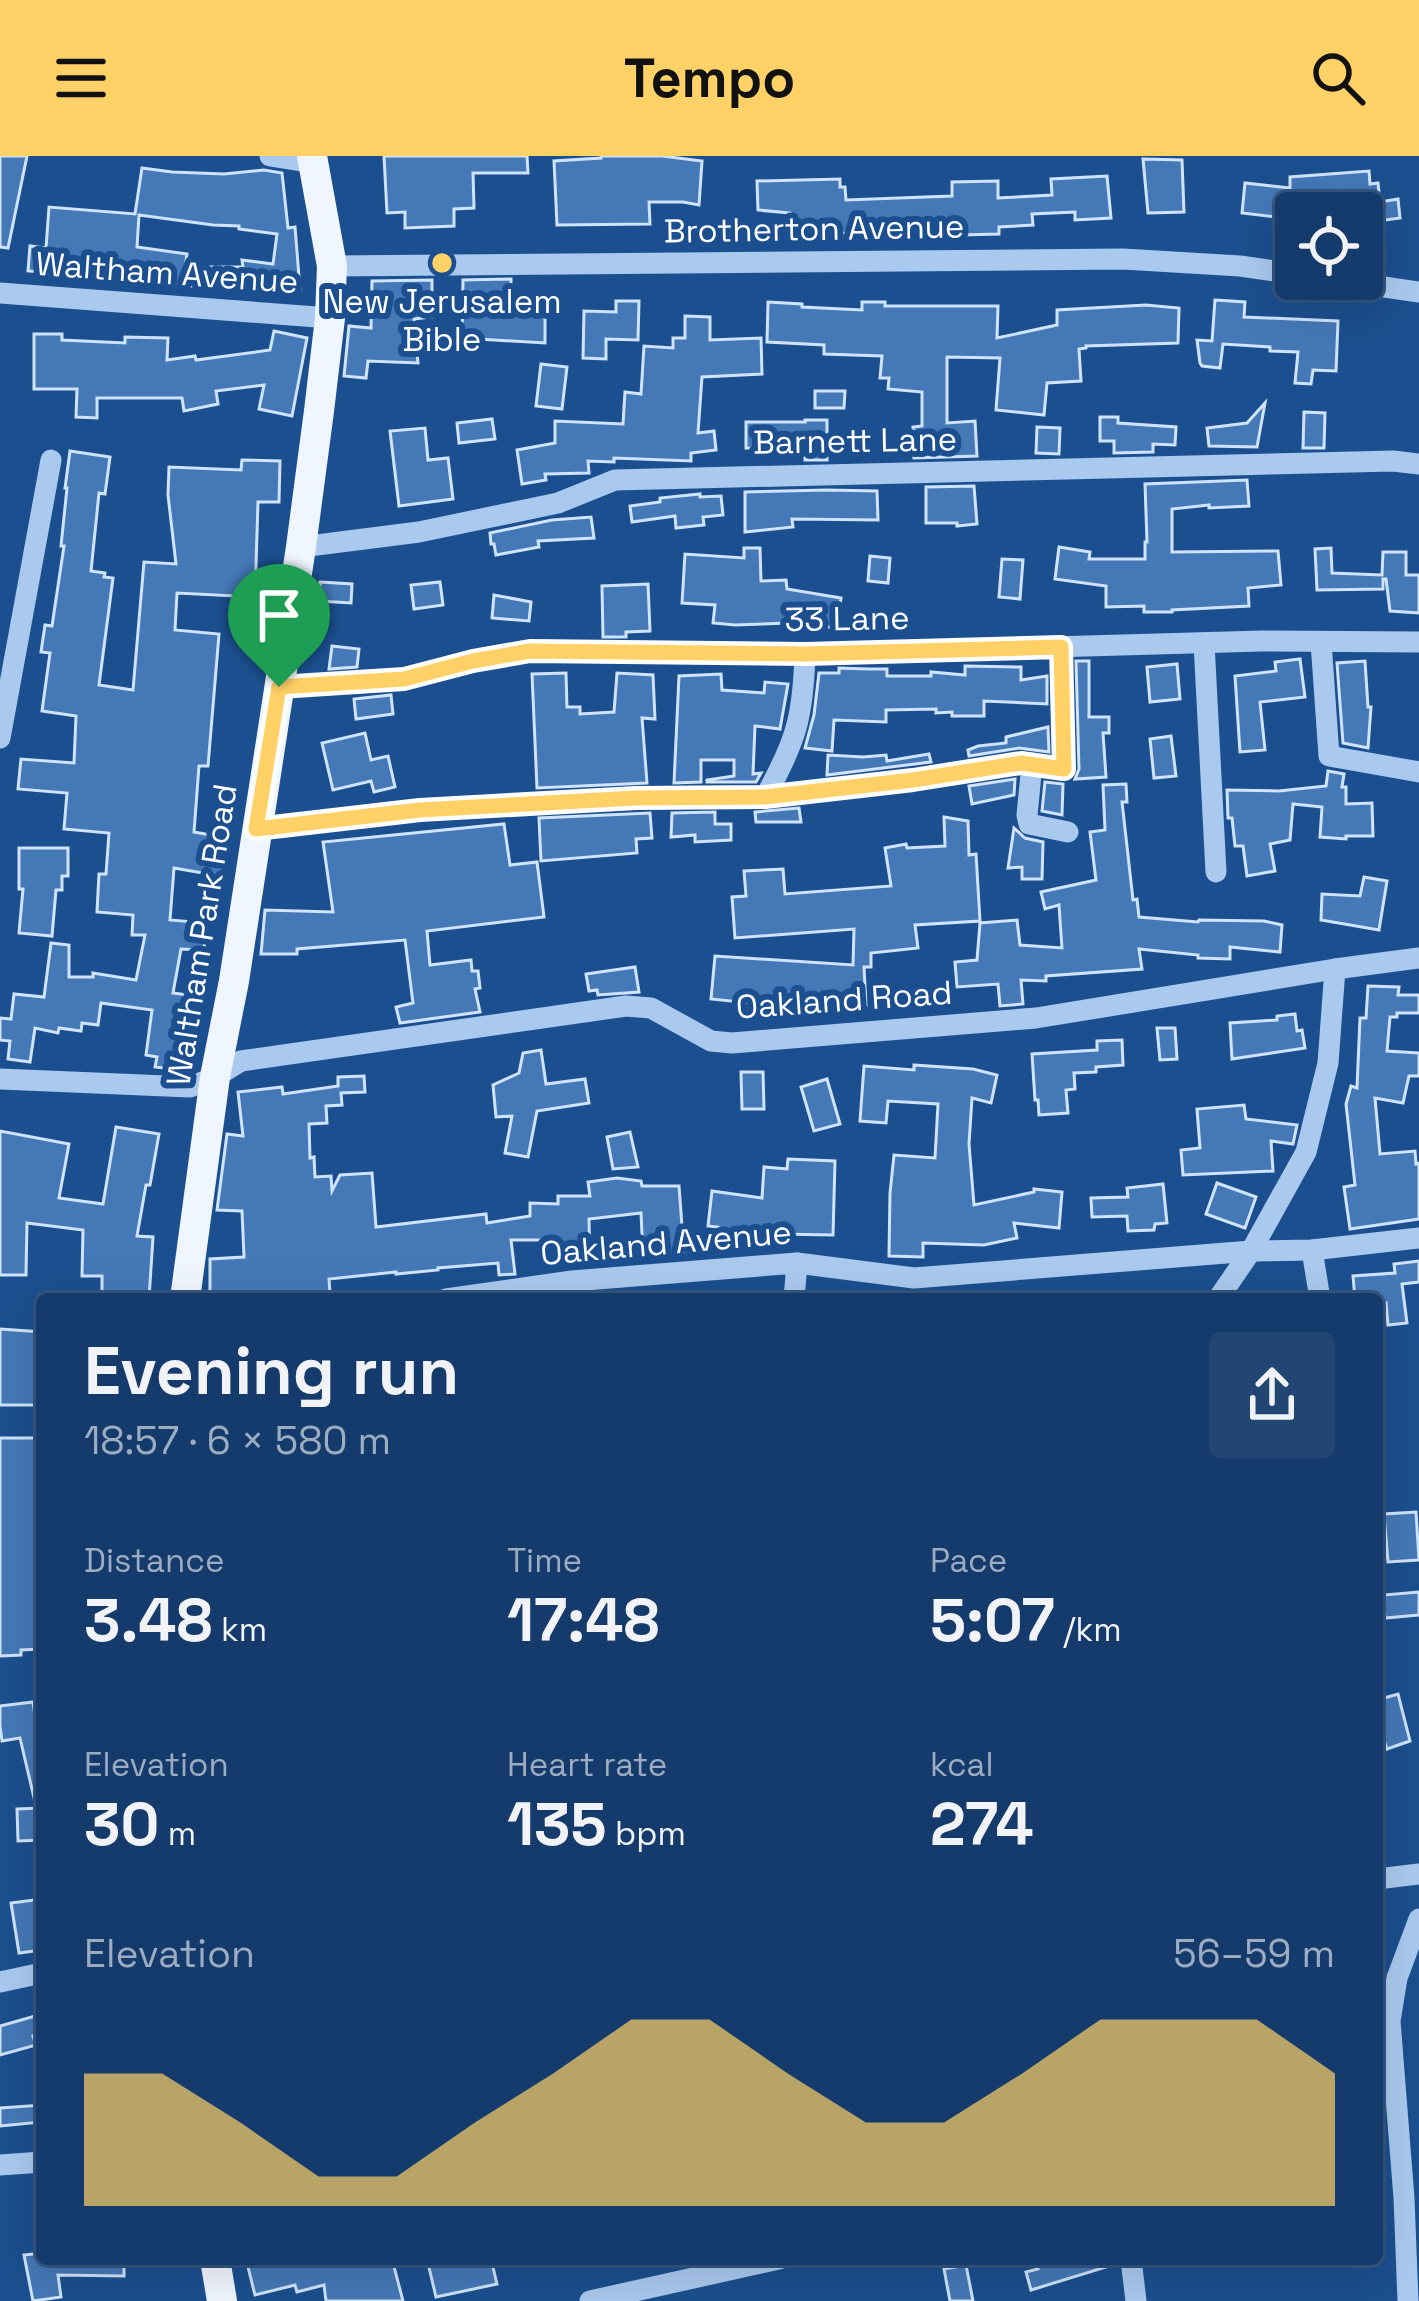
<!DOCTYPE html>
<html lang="en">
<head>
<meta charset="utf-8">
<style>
  body { margin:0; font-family:"Space Grotesk",sans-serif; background:#214673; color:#f1f3f6; height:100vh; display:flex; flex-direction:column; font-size:45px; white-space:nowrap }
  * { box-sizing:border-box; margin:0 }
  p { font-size:39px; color:#9dadc1 }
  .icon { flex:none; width:66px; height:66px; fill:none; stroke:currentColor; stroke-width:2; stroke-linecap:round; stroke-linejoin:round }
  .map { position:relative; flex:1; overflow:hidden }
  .sheet { position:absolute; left:36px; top:1137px; width:1347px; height:972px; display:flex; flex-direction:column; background:#143b6b; border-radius:12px; box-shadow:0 12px 48px #0002,0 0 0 3px #33557e }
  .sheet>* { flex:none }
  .controls { position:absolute; left:1275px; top:36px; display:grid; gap:24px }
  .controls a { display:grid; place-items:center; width:108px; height:108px; border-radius:12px; background:#143b6b; box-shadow:0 12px 48px #0002,0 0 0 3px #33557e; font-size:60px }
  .pin { position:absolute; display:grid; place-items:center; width:102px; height:102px; color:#fff; margin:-123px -51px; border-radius:50% 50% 50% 0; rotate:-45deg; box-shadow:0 0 12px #0007 }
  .pin .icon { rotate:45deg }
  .round { display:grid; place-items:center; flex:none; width:126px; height:126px; border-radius:12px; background:#214673 }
  .overview { display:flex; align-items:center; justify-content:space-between; height:204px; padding:0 48px }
  h1 { font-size:66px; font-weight:700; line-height:90px }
  .figures { display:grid; grid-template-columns:repeat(3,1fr); gap:18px; height:204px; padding:12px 48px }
  .figures div { display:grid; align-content:center }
  .figures b { font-size:60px; font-weight:700 }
  .figures small { font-size:33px; font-weight:400 }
  .figures p { font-size:33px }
  .chart { height:336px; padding:24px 48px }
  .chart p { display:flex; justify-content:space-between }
  .chart svg { width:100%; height:216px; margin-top:12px; fill:#ffd166; opacity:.7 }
  header { display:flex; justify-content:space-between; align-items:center; height:156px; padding:0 48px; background:#ffd166; color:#111; font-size:54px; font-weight:700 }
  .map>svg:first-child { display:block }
  .building { fill:#4478b7; stroke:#cfe3fa; stroke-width:3; fill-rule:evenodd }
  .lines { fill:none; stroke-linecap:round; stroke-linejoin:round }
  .minor { stroke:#a9c9ee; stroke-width:21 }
  .major { stroke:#f0f6ff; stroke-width:30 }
  .route-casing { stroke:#fff; stroke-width:24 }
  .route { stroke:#ffd166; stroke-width:15 }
  .poi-dot { fill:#ffd166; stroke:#1b4f8f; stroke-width:4.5 }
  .labels { text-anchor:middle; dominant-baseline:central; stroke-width:12; stroke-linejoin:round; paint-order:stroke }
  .street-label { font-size:33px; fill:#fff; stroke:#1b4f8f }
  .poi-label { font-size:33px; fill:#fff; stroke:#1b4f8f }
</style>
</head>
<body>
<header><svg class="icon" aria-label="menu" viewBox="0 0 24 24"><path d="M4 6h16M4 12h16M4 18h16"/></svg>Tempo<svg class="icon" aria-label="search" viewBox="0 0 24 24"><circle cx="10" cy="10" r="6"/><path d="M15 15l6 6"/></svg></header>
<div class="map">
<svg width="1419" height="2145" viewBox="0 0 1419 2145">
  <rect width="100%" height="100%" fill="#1b4f8f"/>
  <!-- building -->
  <g class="building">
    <path d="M0,0H27L8,92L0,91Z"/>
    <path d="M384,0H527L528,17H473L474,52L454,53V70L405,72V56L387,57Z"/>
    <path d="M601,0H662L702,5L699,49L683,46H649L650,68L557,69L554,5L601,2Z"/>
    <path d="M1143,3L1182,4L1184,56L1148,57Z"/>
    <path d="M142,12L172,16L224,18L264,14L282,17L288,72L295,71L300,133L279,134V128L190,130L155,126L156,112L101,107L100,121L28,115L30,90L46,92L49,51L135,58ZM139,59L213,69L239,70V73L277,78L273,108L242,104L243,111H185L187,98L137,91Z"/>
    <path d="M1369,15L1370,28L1378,27L1380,46L1398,43L1400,62L1378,65L1377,102H1362V53L1349,54V51L1295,55V63L1242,57L1245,27L1290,32V21Z"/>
    <path d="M1107,20L1111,62L1075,64V56L1032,58L1033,69L999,71V78L921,80L920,69L883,71V75L831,78V71L789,72L790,57L758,54L757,25L840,23V31H845L846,44L952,40V26L998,25V42L1052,39L1051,23Z"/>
    <path d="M511,123V140H545V187L462,182L463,124Z"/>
    <path d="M432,124V161L414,163L418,207L368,205L366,222L344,220L349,170L371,172L372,125Z"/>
    <path d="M1215,144L1245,146L1244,161L1338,165L1336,215L1313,214L1311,228L1295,227L1298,196L1270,195V191L1223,188L1220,212L1202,210L1200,207L1197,184L1212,185Z"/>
    <path d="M616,145H639L638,184L606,183V203L583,202L584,155L616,156Z"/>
    <path d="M768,146L802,148V151L862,154V146H885V150H998L997,182L1057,169V154L1146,149L1179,152L1178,187L1086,190V192L1079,193L1081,225L1047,227L1044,259L996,254L1000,202L947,201V267L975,265L977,300L914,302L913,271L922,270V236L888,233L889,222H880L882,200L824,198V189L767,186Z"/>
    <path d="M685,160L710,161V184L761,182L762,218L702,221L698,277L714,275L716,294L691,297V305L614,302V306L588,305L589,317L545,318L546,324L522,328L517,294L555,287V265L623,268L625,236L641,238L644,190L673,192V182H685Z"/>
    <path d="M274,175L307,182L292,260L259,253L264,229L216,235L218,248L184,255L182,242H97V262L76,261L77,233H34V178H62V184L125,187V181L168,182L167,204L195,200L196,204L270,194Z"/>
    <path d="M541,208L567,211L562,253L536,250Z"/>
    <path d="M815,235H845L844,252H815Z"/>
    <path d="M1265,247L1257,291L1209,290L1207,272L1247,267Z"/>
    <path d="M1304,256L1325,257L1324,292H1303Z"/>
    <path d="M1100,261H1118V267L1176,271L1175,289L1153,288V296L1114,297V285H1100Z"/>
    <path d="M492,263L495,283L459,287L457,267Z"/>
    <path d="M805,264H827V304H805V293L746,292V266H805Z"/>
    <path d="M1037,271L1060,272L1059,298L1036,297Z"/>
    <path d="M425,272L428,304L448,302L453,343L399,350L390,275Z"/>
    <path d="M70,295L110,301L105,338L99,337L91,415L105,417L104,421L113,422L99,529L133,534L144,406L176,408L168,339L169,311L241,314L242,304L280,305L279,346H258L255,441L177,437L175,474L219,478L208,610H199L194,676L227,682L220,720L174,712L170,764L206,767L204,794L181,793L173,837L203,841L198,883L195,882L190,915L155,911L157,901L146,899L152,854L101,847L98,869L82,867L81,875L59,872L58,877L35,872L30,906L8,903L10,885L0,884V862L11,863L14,838L44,841L51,787L69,789V821H93V817L136,824L145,779H132L133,759L97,756L99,718H106L109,677L64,673L67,637L18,633L21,603L74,607L76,560L42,555L50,497L41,496L45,469L52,470L64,390H61L67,332H65Z"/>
    <path d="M1247,324L1249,350L1209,352V349L1172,353V396L1278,395L1281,429L1248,432L1249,450L1172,454V456H1144V450L1106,451V430L1055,423L1059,391L1090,396L1089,403H1145V386H1147L1145,328Z"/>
    <path d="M974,330L977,368L957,370V367H926V331Z"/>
    <path d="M827,334L877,335L878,364L792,363L793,371L745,376V336Z"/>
    <path d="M700,338V341L721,340L723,359L703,361L704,369L676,372L675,360L632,366L630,350L660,346V342Z"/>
    <path d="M591,361L594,382L538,385L539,391L496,399L494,388H491L490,377L552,364Z"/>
    <path d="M744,392H760L761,425L786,424L787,433L841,442L836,472L788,465V467L735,469L713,467L715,449L682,447L685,398L744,402Z"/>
    <path d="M1331,392L1332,417L1382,419L1383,396H1406V419H1419V457L1390,455L1386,423H1383V433L1317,434L1315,393Z"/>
    <path d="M870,400L890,402L888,427L868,425Z"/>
    <path d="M1002,403L1023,404L1020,443L999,441Z"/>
    <path d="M320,426L352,428L351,447L319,445Z"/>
    <path d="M440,426L443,449L414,453L411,429Z"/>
    <path d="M648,428L650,475L626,476V481H603L602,430Z"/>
    <path d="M494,439L531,446L529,465L492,462Z"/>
    <path d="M332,490L359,493L357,511L329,513Z"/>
    <path d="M1300,503L1305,541L1260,546L1265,594L1240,596L1235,520L1276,515L1275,506Z"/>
    <path d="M1076,505H1089V561H1109V577H1103L1106,621L1075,623L1079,613Z"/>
    <path d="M1365,505L1368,551H1371L1368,592L1343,587L1337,507Z"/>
    <path d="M1177,508L1180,543L1150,546L1147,511Z"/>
    <path d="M965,510L1021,511V524L1047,520V548L984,545V560H952V556L936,557V553L886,554V566L834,564L832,595L805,592L814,559L819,517H839V512L868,513H887V520H931V516L965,519Z"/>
    <path d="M566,517L567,551H580V558L614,556L617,517L653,519L655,563L642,562L647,627L537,632L532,518Z"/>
    <path d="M721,518L722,534L764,537L765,526L788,528L780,573L755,570L753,618L761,617L756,626H707V624L734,620V604H701V626L674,627L679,520Z"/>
    <path d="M391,539L393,558L356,563L354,543Z"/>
    <path d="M1048,571L1049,596L1019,592L969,600L968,594L978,590L1006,587V581Z"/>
    <path d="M365,577L371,604L388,600L395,631L374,636L371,625L333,634L322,587Z"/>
    <path d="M1171,580L1176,620L1154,622L1150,583Z"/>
    <path d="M929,598L931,606L827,619L828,599L863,601L886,599L887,605Z"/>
    <path d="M1328,615L1344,618L1342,631H1346V648L1372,647L1373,680H1346V683L1320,681L1322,651L1293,648L1290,684L1270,688L1275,715L1247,720L1243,690H1235L1232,662H1228L1227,634L1279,635L1326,630Z"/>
    <path d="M1015,623L1014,639L972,648L969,630Z"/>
    <path d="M1045,626L1063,628L1062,659L1042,655Z"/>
    <path d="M1126,628L1127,646H1122L1133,744L1137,743L1139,761L1198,766L1199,764L1264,765L1282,769L1280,796L1230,791V803L1198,802V799L1139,793L1142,813L1046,820V825L1021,824L1023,848L1000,850L998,828L957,831L955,806L977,804L980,767L1017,764L1020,789L1062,792L1059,749L1045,753L1041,736L1096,724L1090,676L1105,674L1103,629Z"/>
    <path d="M799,652L801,666H756L755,656Z"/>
    <path d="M715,656V668H731V684L695,686V679L671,681L672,657Z"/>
    <path d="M650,657L652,682L636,683L637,697L541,705L539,662Z"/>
    <path d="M944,661L968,665L969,699L976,698L980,765L915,769L918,792L871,797V811H864L866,849L838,851L837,856L760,851V848L711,843L715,800L853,809L854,773L735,782L732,741L746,740L744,715L783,713L785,738L891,730L885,692L906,688L907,692L945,690Z"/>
    <path d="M504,668L510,709L537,706L544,761L427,775L430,809L471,804L472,815H478L480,832L475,833L480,856L400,867L396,851L413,847L405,784L297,793V798H261L265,754L333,756L323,686Z"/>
    <path d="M1014,672L1025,682L1043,686L1042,723H1022V711L1008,712Z"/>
    <path d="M19,692H68V720H62V734H56L52,780L19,777L23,733H19Z"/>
    <path d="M1364,721L1387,725L1379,774L1321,764L1322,738L1360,740Z"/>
    <path d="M635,811L639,836L598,839L597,834L589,835L586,818Z"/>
    <path d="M1368,830L1399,831L1398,839H1419V857H1397V861H1390L1387,895L1419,897V920H1409L1403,947L1375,942L1380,998L1415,995L1416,1008L1419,1007V1063L1350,1073L1344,1031L1355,1029L1346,948L1351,930L1357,932L1360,862H1366Z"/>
    <path d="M1295,858L1297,875L1302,874L1305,892L1232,903L1230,867L1277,864V860Z"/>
    <path d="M1157,872H1175L1177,903L1160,904Z"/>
    <path d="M1122,884L1123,909L1096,911V916L1074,917L1075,933L1066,934L1068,957L1039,959L1038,944H1035L1032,898L1097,894V885Z"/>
    <path d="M541,894L546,928L585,923L589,947L537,955L528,1001L505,997L512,960L496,961L493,929L519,917L523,897Z"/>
    <path d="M914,909L973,913L997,919L991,947L972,942L969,988L974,1049L1034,1036V1033L1062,1036L1059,1072L1014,1067L1017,1082L984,1089L923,1087V1101L889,1100L890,1037L894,999L935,1002L938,948L888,945L886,967L860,965L864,910L914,914Z"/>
    <path d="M741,916H763L764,953H742Z"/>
    <path d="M364,920L365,936L341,937L342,949L326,950L327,967L309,968L310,1002L314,1001L315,1021L331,1020L332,1035L340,1019L372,1017L376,1071L486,1058L487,1067L530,1060V1047L558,1048V1040H590L588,1026L617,1022L641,1025L642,1030H679L684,1097L643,1099L641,1057L589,1063L590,1107H558V1084H511L515,1118L499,1119L498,1107L438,1112V1114L396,1118V1116L329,1123L330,1137L291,1141V1143H210V1103L244,1101L242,1055L217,1054L227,978L243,980L238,936L282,931L283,938L338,930V921Z"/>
    <path d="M827,923L840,968L814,975L801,931Z"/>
    <path d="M1244,949L1246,963L1297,969L1293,988L1271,985L1273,1015L1183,1019L1181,994L1200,992L1197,953Z"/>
    <path d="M116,971L159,978L150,1029H146L137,1080L153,1081L149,1143H102V1120H82L83,1074L27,1067L26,1119H0V975L69,988L59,1042L103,1048Z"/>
    <path d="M630,976L638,1011L613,1013L607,981Z"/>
    <path d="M788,1003L835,1005L833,1079L777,1078L776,1088L717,1082L718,1071L708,1070L712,1035L762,1042L764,1011L787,1013Z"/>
    <path d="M1217,1027L1256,1041L1245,1072L1206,1058Z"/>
    <path d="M1163,1028L1167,1067L1155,1068L1154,1074L1128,1075L1127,1060L1092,1061L1091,1042L1128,1041L1127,1032Z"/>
    <path d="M1419,1105V1126L1402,1128L1407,1167L1388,1169L1386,1147L1377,1148V1143H1355L1353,1120L1395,1117L1394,1108Z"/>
    <path d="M0,1173L42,1176V1219H38V1249H0Z"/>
    <path d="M0,1282H42V1493L21,1494V1499L0,1500Z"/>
    <path d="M1416,1356L1419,1404L1388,1406L1384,1358Z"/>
    <path d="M1419,1436V1459L1385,1462L1383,1439Z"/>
    <path d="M1398,1538L1410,1585L1387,1593L1377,1564V1544Z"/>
    <path d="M33,1546L39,1590H42V1645L35,1646L20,1582L2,1585L0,1570V1550Z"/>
    <path d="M42,1652V1684L18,1685L17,1653Z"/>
    <path d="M42,1743V1794L19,1797L11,1747Z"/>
    <path d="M42,1858V1879L33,1880L36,1889L0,1899V1870Z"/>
    <path d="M42,1949V1966L0,1970V1952Z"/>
    <path d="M42,2097V2103H124V2120L58,2119L61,2141L33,2145L24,2099Z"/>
    <path d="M246,2103H392L403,2145H326L324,2129L297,2136L295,2129L255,2139Z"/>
    <path d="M427,2103H491L497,2128L436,2141Z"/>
    <path d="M1035,2103H1116V2108L1031,2134L1026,2116L1038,2113Z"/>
    <path d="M966,2109L973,2145H950L944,2113Z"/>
  </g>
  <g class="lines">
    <!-- minor -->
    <g class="minor">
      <path d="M270,0L314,7"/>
      <path d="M332,110L1123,103L1240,110L1296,118"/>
      <path d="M1330,123L1419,136"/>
      <path d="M0,137L330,162"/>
      <path d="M301,391L419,376L558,347L615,324L1393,305L1419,308"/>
      <path d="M1321,486L1329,600L1419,616"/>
      <path d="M1204,487L1216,716"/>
      <path d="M279,531L405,523L473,505L530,495L805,498L1262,485L1419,486"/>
      <path d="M0,582L51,304"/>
      <path d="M1032,608L1027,659L1029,668L1068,676"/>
      <path d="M765,641L913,624L1021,607L1064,613L1061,491"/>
      <path d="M256,673L420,654L636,642L765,641C796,585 803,562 805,498"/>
      <path d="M0,923L190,931L215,921L241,905L626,850L651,852L711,885L732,887L1036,862L1335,813L1419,802"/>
      <path d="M1312,1094L1320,1143"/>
      <path d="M446,1143L572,1125L797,1107L914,1122L1251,1095L1312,1094L1419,1082"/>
      <path d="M794,1143L797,1107"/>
      <path d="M1218,1143L1251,1095L1306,996L1328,907L1335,813"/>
      <path d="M1377,1723L1419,1718"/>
      <path d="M0,1826L42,1817"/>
      <path d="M0,2009L42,2006"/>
      <path d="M1131,2103L1136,2145"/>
      <path d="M590,2145L779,2103"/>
      <path d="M1408,2145L1404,2042L1390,1865L1397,1822L1419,1763"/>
    </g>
    <!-- major -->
    <g class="major">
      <path d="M185,1143L215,921L234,825L301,391L319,255L330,162L332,110L312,0"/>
      <path d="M215,2103L222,2145"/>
    </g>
  </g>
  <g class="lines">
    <!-- route casing -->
    <g class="route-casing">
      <path id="route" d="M1061,491L1064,613L1021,607L913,624L765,641L636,642L420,654L256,673L279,531L404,523L473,505L530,495L805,498Z"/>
    </g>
    <!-- route -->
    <use href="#route" class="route"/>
  </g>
  <!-- markers -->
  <circle class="poi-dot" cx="442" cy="107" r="12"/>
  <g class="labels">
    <!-- street labels -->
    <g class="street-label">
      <text transform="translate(814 73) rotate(-1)">Brotherton Avenue</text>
      <text transform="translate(167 117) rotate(4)">Waltham Avenue</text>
      <text transform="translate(855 285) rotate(-1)">Barnett Lane</text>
      <text transform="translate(847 463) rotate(-1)">33 Lane</text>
      <text transform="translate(202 779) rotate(-81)">Waltham Park Road</text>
      <text transform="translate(844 844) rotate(-4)">Oakland Road</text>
      <text transform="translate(666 1087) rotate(-5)">Oakland Avenue</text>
    </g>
    <!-- poi labels -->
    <g class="poi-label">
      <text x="442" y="146">New Jerusalem<tspan x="442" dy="38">Bible</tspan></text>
    </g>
  </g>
</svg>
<div class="controls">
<a><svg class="icon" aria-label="locate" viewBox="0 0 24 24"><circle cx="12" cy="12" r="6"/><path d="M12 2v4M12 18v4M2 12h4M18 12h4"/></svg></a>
</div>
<div class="pin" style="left:279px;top:531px;background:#1e9e55"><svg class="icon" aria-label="arrive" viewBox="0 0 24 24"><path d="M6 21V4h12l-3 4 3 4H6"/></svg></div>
<section class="sheet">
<div class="overview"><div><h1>Evening run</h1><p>18:57 · 6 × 580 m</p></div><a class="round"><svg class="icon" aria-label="share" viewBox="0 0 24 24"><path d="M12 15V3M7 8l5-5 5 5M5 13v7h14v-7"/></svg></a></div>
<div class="figures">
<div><p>Distance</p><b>3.48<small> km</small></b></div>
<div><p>Time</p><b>17:48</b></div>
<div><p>Pace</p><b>5:07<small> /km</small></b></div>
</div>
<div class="figures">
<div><p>Elevation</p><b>30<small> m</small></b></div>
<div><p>Heart rate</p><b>135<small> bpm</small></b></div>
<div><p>kcal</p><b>274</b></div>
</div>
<div class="chart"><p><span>Elevation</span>56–59 m</p>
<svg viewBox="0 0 160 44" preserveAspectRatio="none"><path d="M0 44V17L10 17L20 27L30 38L40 38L50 27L60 17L70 6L80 6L90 17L100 27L110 27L120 17L130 6L140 6L150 6L160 17V44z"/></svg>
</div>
</section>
</div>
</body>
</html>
